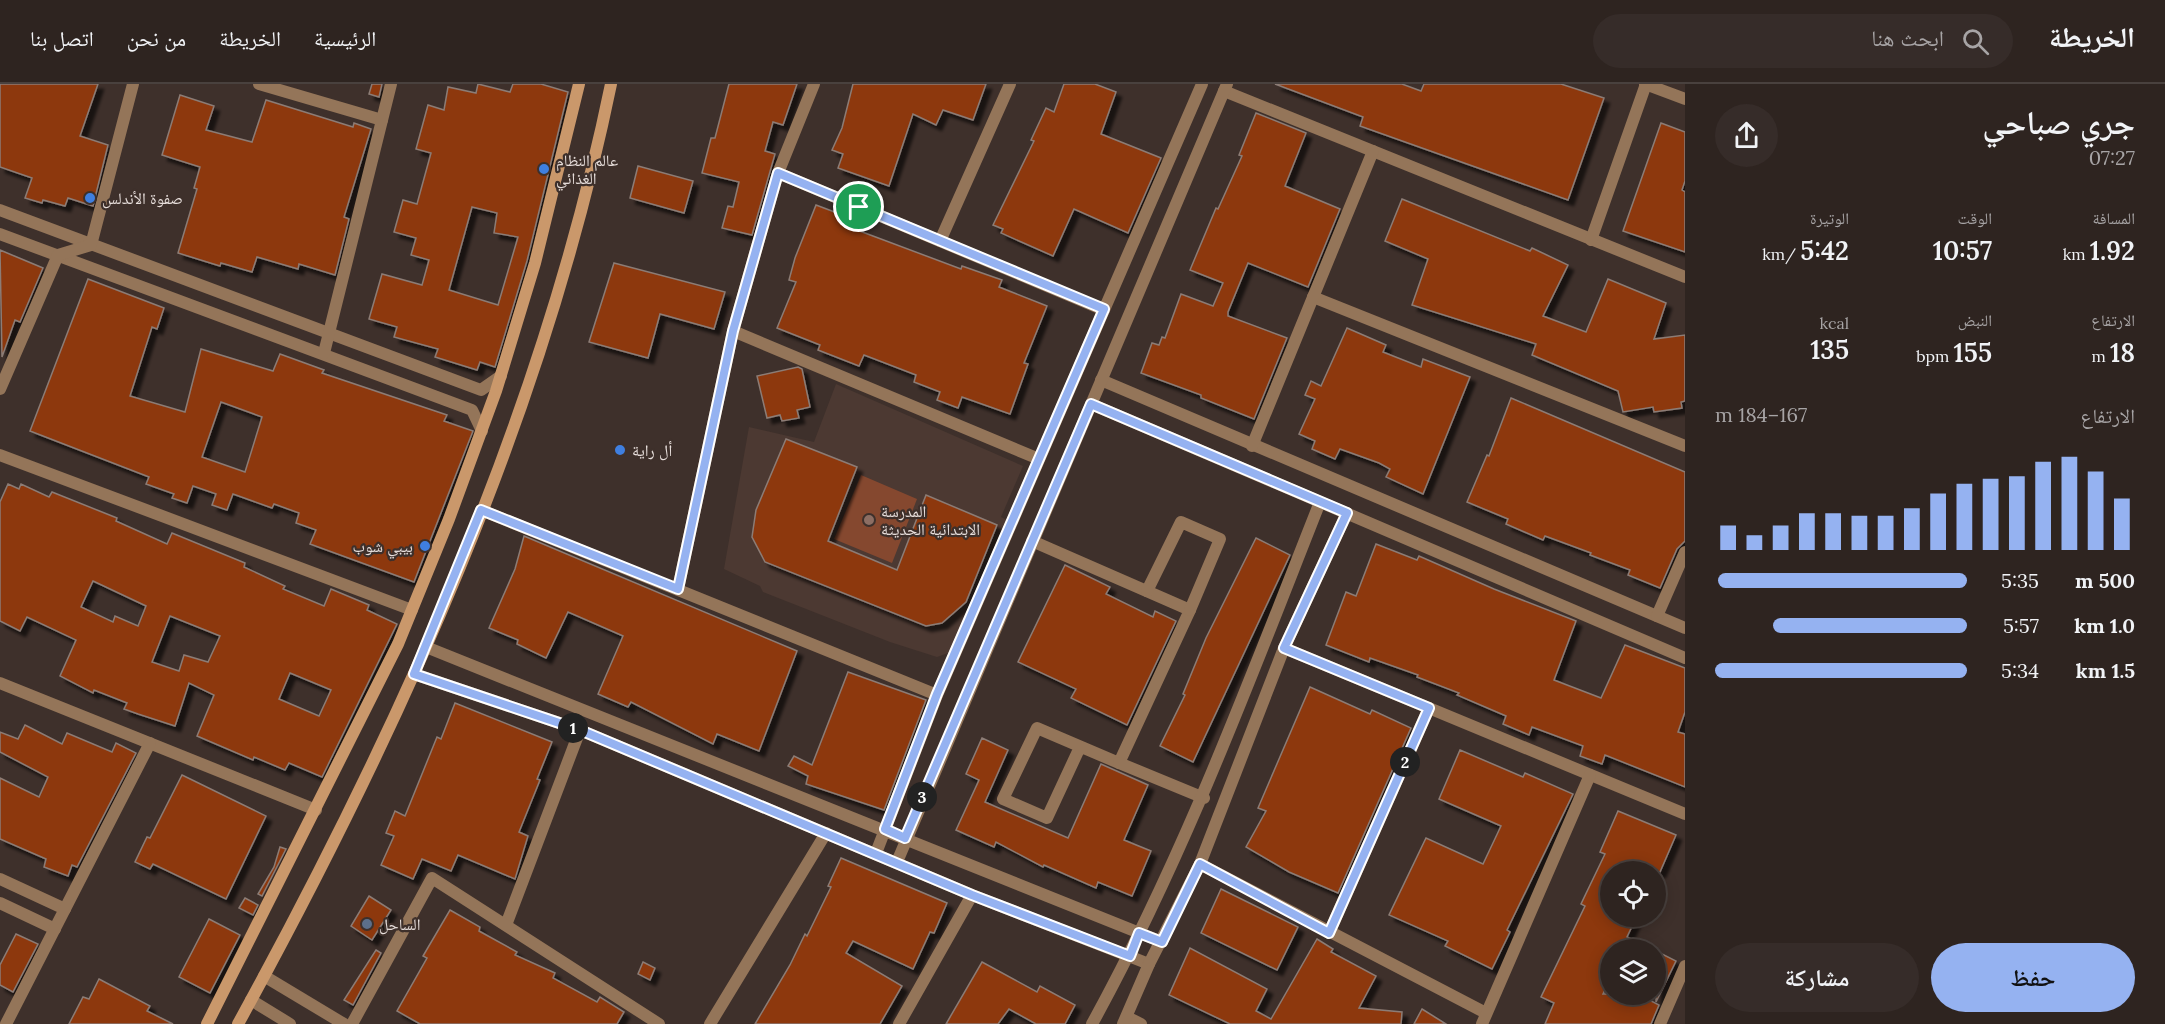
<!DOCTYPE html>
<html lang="ar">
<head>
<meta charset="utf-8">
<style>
  body { margin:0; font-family:Lora,"Noto Naskh Arabic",serif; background:#362c29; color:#f1f3f6; direction:rtl; height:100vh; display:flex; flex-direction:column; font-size:22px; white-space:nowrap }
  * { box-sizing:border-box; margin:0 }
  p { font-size:20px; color:#a7a4a5 }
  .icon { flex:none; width:33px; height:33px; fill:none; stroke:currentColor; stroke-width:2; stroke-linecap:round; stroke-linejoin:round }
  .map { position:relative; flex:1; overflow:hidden; direction:ltr }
  .details { display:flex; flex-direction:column; background:#2e2420; width:480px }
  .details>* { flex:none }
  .tools { position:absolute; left:1600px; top:777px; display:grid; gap:12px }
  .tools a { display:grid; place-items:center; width:66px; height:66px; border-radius:50%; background:#2e2420; box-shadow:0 3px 15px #0003,0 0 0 2px #49413e; font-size:30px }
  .pin { position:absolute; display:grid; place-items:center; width:51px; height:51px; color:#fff; margin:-26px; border:3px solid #fff; border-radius:50%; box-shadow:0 2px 6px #0007 }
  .km { position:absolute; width:30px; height:30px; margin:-15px; border-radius:50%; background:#222; color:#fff; font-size:16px; line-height:30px; text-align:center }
  .round { display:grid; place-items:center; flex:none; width:63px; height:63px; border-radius:32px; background:#362c29 }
  .head { display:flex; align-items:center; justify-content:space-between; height:102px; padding:0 30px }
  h1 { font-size:33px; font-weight:600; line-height:45px }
  .stats { display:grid; grid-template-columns:repeat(3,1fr); gap:9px; height:102px; padding:6px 30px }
  .stats div { display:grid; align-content:center }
  .stats b { font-size:26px; font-weight:600 }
  .stats small { font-size:16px; font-weight:400 }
  .stats p { font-size:16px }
  .chart { height:168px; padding:12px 30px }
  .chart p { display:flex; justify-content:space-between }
  .chart svg { width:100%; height:108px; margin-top:6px; stroke:#95b2f1; stroke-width:6 }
  .button { display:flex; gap:12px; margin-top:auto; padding:12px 30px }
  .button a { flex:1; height:69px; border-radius:36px; background:#95b2f1; color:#111; font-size:24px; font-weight:600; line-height:69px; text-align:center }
  .button a+a { background:#362c29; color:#f1f3f6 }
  ul { padding:0 30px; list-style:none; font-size:20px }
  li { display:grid; grid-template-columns:96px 72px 1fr; align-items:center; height:45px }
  li i { height:15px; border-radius:8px; background:#95b2f1 }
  header { display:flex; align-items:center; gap:36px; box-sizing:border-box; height:84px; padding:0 30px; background:#2e2420; border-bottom:2px solid #49413e }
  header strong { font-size:28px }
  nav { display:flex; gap:33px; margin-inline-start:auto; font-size:21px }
  .search { width:420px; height:54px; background:#362c29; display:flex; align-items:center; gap:15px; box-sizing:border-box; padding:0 21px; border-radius:33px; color:#a7a4a5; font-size:22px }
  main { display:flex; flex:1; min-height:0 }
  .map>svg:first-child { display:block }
  .education { fill:#4c3932 }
  .green { fill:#85482f }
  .building { fill:#8d380e; stroke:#8c7c75; stroke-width:1.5; fill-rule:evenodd; filter:url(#shadow) }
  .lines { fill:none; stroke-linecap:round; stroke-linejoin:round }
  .street { stroke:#947559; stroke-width:12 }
  .secondary { stroke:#ca986b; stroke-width:12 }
  .route-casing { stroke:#fff; stroke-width:12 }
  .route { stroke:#95b2f1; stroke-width:8 }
  .shop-dot { fill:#3f7fe0; stroke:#3e302b; stroke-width:2 }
  .education-dot { fill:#8d6e63; stroke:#3e302b; stroke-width:2 }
  .service-dot { fill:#5c6f8a; stroke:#3e302b; stroke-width:2 }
  .labels { text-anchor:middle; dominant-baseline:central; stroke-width:4.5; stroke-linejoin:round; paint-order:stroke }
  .poi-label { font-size:16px; fill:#e7dedb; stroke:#3e302b; text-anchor:start }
</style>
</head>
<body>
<header>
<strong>الخريطة</strong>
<div class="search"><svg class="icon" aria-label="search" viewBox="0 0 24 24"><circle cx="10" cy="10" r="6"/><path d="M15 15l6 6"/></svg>ابحث هنا</div>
<nav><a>الرئيسية</a><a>الخريطة</a><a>من نحن</a><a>اتصل بنا</a></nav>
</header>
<main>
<section class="details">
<div class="head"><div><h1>جري صباحي</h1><p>07:27</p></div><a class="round"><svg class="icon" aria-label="share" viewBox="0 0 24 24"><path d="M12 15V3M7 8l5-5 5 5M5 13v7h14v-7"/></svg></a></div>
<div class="stats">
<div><p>المسافة</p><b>1.92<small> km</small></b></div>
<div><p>الوقت</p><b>10:57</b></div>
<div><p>الوتيرة</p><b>5:42<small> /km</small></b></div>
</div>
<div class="stats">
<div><p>الارتفاع</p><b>18<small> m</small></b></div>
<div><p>النبض</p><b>155<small> bpm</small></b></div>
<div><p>kcal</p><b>135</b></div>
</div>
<div class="chart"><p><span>الارتفاع</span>167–184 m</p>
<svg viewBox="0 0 160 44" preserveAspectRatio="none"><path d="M5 44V34M15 44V38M25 44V34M35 44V29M45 44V29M55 44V30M65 44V30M75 44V27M85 44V21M95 44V17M105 44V15M115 44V14M125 44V8M135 44V6M145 44V12M155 44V23"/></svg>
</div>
<ul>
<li><b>500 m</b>5:35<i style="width:99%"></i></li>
<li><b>1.0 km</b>5:57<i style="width:77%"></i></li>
<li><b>1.5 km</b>5:34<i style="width:100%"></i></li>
</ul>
<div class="button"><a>حفظ</a><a>مشاركة</a></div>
</section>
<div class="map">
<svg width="1685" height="940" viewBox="0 0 1685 940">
  <defs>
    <filter id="shadow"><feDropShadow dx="5.5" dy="5.5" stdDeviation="1.5" flood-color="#0009"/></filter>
  </defs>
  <rect width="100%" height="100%" fill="#3e302b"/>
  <!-- education -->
  <path class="education" d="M836,300L1023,382L1001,433L1009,437L951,568L937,573L890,558L763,508L760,502L724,485L749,343L814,358Z"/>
  <!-- green -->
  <path class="green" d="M861,391L917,415L892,479L834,455Z"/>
  <!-- building -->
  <g class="building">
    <path d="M0,0H98L80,52L108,61L93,122L68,114L65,122L43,116L42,119L25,114L32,94L0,83Z"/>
    <path d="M372,0H382L379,13L369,10Z"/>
    <path d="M478,0L510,8L513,0H541L568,8L527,177L495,283L480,278L477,286L435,273L438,265L394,253L397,243L369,235L382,190L422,201L429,176L411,171L416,154L394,148L403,116L417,120L431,69L416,65L428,21L444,26L448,3L476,9ZM472,123L497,129L494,149L518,153L498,221L449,206Z"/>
    <path d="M729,0H797L783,41L773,38L765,67L775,70L752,151L722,144L728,122L733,123L739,98L702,89L711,54H715Z"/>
    <path d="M853,0H986L973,36L943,26L936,41L913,30L889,102L838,84L843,70L832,66L842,44Z"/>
    <path d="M1064,0H1095L1116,8L1101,50L1161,74L1128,149L1074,125L1053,172L1001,149L1003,145L993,141L1034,57L1031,56L1046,24L1054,28Z"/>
    <path d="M1275,0H1402L1421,7L1424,0H1561L1604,14L1568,116L1360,42L1363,33Z"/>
    <path d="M180,11L214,22L206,46L252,58L266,16L353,43L354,39L371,45L344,133L349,135L335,191L299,180L298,185L257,173L252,188L221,179L220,182L178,169L197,105L194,104L200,83L162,71Z"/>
    <path d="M1256,29L1306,49L1285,102L1340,125L1308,203L1248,179L1228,228V232L1287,254L1254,335L1201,314V311L1141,289L1152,259L1159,261L1162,253L1165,254L1181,210L1213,222L1223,199L1190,186L1216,124L1218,125L1242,72L1239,71Z"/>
    <path d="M1661,39L1685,48V97L1682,106L1685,108V168L1623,147Z"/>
    <path d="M638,82L693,97L684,129L630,114Z"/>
    <path d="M1402,115L1530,167L1532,164L1568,181L1543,232L1586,248L1608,195L1666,219L1654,255L1685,251V317L1681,318L1682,324L1654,328L1653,323L1623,328L1618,307L1532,271L1536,260L1412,221L1428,175L1385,157Z"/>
    <path d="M816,121L861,138L857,146L961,185L962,182L1002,196L999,203L1047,222L1024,279L1028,280L1010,330L962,313L958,324L937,316L940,308L914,298L916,291L864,271L859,282L818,266L820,261L777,244L796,198L789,196L795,174Z"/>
    <path d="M0,166L43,184L20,238L15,236L2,273Z"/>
    <path d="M614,179L725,208L714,245L660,230L648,274L589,258Z"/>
    <path d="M88,195L164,224L157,245L152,243L130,312L185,328L201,265L273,287L280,270L324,286L322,289L447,331L444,337L473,347L414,498L310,460L316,446L296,439L299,429L274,420L272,424L233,410L227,426L212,421L216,410L193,402L187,419L172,414L174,410L146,400L149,393L30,347ZM221,318L262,333L245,388L202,373Z"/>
    <path d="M1347,244L1386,261L1383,268L1421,283L1423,275L1470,293L1423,410L1386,393L1390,385L1379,379L1340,365L1335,375L1312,365L1315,357L1299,350L1315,315L1305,311L1311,297L1321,302Z"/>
    <path d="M798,283L802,285L810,323L797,326L799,334L782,337L780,331L767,334L757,292Z"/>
    <path d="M1511,314L1685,388V457L1677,465L1660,504L1628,491L1630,486L1590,471L1591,469L1545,452L1543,456L1506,440L1508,435L1467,418L1487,371L1489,372Z"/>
    <path d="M786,355L857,383L828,457L897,486L926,411L997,441L966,518L942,539L926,542L765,478L752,453L756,426Z"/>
    <path d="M8,400L19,405L21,400L49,413L52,408L117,434L116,437L167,460L172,449L245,479L244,483L285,502L283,505L324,522L331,505L369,521L367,526L397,540L322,693L289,679L285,686L254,673L253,676L197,652L214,611L189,599L175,642L138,630L124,625L127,619L94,606L93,609L60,592L76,556L27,533L20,547L0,537V418ZM93,497L146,522L138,542L115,532L113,538L81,523ZM170,532L220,552L208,578L184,571L179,587L152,578ZM290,589L331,606L319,632L279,615Z"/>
    <path d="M524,452L797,567L759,667L717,650L713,660L631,618L628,623L598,610L623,552L568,528L546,574L517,560L518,556L489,544L515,485Z"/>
    <path d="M1256,454L1290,471L1193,678L1160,662L1185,611L1183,610L1206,554Z"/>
    <path d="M1376,460L1417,476L1419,472L1494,505L1576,537L1554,596L1601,614L1625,561L1685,584V628L1678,648L1685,650V703L1605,671L1602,680L1580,672L1583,662L1532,643L1529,651L1503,640L1506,632L1457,611L1459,609L1417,593L1418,591L1370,574L1369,578L1326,561L1346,508L1356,512Z"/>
    <path d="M1065,481L1110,503L1106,510L1153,533L1155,527L1176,537L1127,641L1071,614L1076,605L1018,578Z"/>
    <path d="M848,588L926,616L884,726L806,700L808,692L788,682L794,672L812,681Z"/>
    <path d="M1310,603L1370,630L1372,626L1411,644L1338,809L1289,788L1246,763L1266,727L1258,724Z"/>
    <path d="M455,619L552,658L537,695L540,696L519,748L528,752L515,795L458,771L451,787L422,775L413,795L381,781L394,752L386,749L395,727L405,732L437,653L441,655Z"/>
    <path d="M25,641L62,660L67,649L112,668L116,659L136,669L77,783L72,781L68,792L44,783L46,775L0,755V694L39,713L48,693L0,668V648L18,655Z"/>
    <path d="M982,654L1008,666L985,718L1068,754L1101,680L1148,701L1124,756L1151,767L1132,812L1098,798L1096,804L1044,781L1043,783L996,758L994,763L956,746L979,696L966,690Z"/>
    <path d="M1460,666L1523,693L1525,689L1573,710L1507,846L1510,848L1492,885L1445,862L1448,857L1389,831L1426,754L1483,780L1501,742L1439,715Z"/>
    <path d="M182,691L266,732L226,815L153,780L150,785L135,778L147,753L150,754Z"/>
    <path d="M1618,727L1676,751L1660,788H1611V832H1637L1627,853L1653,866H1611V893L1603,910H1638L1659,921L1651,940H1545L1554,919L1541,913L1585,822L1581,820L1605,770L1600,768Z"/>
    <path d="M280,763L286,765L262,812L258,810L274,783Z"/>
    <path d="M841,774L947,819L934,849L930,848L913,885L853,857L846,869L902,902L880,940H755L790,881L805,850L807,852L831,803L828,802Z"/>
    <path d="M1221,805L1298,843L1277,886L1201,849Z"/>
    <path d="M369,812L391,826L372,856L351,842Z"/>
    <path d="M245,814L258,821L253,831L239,824Z"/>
    <path d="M450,826L480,843L479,847L517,868L515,871L555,889L553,894L597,918L600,913L624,928L617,940H420L397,927L427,874L423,872Z"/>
    <path d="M209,835L240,851L210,909L179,893Z"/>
    <path d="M16,850L38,860L13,908L0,901V881Z"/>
    <path d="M1317,855L1333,865L1331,868L1376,892L1359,924L1402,928L1401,940H1230L1169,911L1190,864L1267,905L1256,927L1271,935Z"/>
    <path d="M376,866L381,869L353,921L344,916Z"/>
    <path d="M1656,867L1676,877L1656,918Z"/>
    <path d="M643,878L655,884L650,896L638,890Z"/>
    <path d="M982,878L1037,908L1040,902L1075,921L1065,940H1036L1009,925L998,940H946Z"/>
    <path d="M99,895L150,922L147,927L173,940H69L83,913L89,915Z"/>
    <path d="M1422,925L1446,940H1414Z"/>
  </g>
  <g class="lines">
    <!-- street -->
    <g class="street">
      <path d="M259,0L382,36"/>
      <path d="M1645,0L1685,15"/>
      <path d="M1224,7L1685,193"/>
      <path d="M778,89L1104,226"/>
      <path d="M0,126L481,306L501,292"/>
      <path d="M0,150L472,326L482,347"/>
      <path d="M1591,156L1646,0"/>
      <path d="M940,157L1010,0"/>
      <path d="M1313,213L1685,362"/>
      <path d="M733,247L1039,375"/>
      <path d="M324,269L391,0"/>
      <path d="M1101,296L1685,544"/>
      <path d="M0,305L58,171L91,161L133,0"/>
      <path d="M1091,320L1685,574"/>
      <path d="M1252,362L1373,67"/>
      <path d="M0,371L412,526"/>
      <path d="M481,426L937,611"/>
      <path d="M1032,457L1190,526L1119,679L1037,644L1003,715L1047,734L1080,663"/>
      <path d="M678,505L733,247L778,89L814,0"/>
      <path d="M1147,507L1181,438L1220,455L1190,526"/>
      <path d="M1657,532L1685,468"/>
      <path d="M426,563L1162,858"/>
      <path d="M1284,564L1685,730"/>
      <path d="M414,590L580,646L972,811L1149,880"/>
      <path d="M0,599L316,726"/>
      <path d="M1119,679L1204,714"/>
      <path d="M876,769L937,611L1202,0"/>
      <path d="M897,778L1227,0"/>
      <path d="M1200,780L1486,929"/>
      <path d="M0,795L65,825"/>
      <path d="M0,819L55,845"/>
      <path d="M506,841L580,646"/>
      <path d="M1329,849L1429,624"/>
      <path d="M264,892L344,940"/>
      <path d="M251,916L290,940"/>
      <path d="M1127,933L1141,940"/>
      <path d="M6,940L150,659"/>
      <path d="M352,940L432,794L659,940"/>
      <path d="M710,940L826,749"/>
      <path d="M899,940L972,811"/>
      <path d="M1092,940C1184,773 1250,595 1320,418"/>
      <path d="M1123,940L1149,880L1200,780L1284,564L1347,429"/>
      <path d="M1482,940L1590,691"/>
      <path d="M1660,940L1685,882"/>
    </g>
    <!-- secondary -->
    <g class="secondary">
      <path d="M207,940L398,560L449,435L496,307L535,179L579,0"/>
      <path d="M238,940C400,645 543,331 611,0"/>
    </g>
  </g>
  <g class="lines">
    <!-- route casing -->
    <g class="route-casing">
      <path id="route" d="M778,89L1104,225L937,610L885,745L905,754L1091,320L1347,429L1284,564L1429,624L1329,849L1200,780L1162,858L1139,849L1130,872L972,811L580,646L414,590L481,426L678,505L733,247Z"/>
    </g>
    <!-- route -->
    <use href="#route" class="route"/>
  </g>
  <!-- markers -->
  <g class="shop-dot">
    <circle cx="544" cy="85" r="6"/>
    <circle cx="90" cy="114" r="6"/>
    <circle cx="620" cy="366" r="6"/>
    <circle cx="425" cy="462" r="6"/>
  </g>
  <circle class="education-dot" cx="869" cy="436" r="6"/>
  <circle class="service-dot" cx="367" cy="840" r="6"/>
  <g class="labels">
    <!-- poi labels -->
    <g class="poi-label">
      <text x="556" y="76">عالم النظام<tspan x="556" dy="18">الغذائي</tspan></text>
      <text x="102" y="114">صفوة الأندلس</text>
      <text x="632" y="366">أل راية</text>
      <text x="881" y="427">المدرسة<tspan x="881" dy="18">الابتدائية الحديثة</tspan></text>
      <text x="413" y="462" text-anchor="end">بيبي شوب</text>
      <text x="379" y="840">الساحل</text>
    </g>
  </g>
</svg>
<div class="tools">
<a><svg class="icon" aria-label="locate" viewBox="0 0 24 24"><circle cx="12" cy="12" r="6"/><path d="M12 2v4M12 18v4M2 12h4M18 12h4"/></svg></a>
<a><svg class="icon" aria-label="layers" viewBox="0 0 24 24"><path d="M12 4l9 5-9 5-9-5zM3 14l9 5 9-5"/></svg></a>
</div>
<div class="pin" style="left:859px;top:123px;background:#1e9e55"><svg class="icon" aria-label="arrive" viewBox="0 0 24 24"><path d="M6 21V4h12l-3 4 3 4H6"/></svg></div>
<b class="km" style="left:573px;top:644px">1</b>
<b class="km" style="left:1405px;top:678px">2</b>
<b class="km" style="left:922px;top:713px">3</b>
</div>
</main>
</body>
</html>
